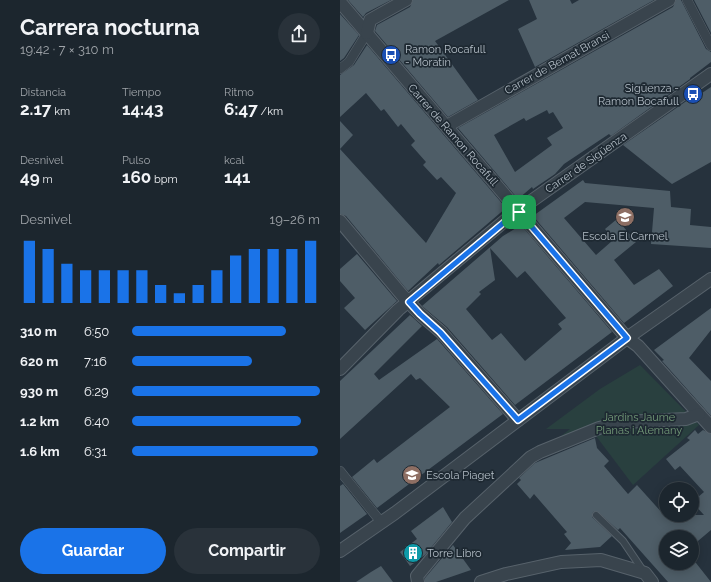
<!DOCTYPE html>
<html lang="es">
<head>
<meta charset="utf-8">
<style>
  body { margin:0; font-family:Raleway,sans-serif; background:#29323a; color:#f1f3f6; height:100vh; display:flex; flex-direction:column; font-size:15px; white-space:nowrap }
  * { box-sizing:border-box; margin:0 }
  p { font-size:13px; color:#a0a5aa }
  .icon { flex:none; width:22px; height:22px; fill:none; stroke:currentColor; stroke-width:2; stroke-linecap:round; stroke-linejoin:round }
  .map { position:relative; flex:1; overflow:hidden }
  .side { display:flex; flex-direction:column; background:#1c262e; width:340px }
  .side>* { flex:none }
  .fabs { position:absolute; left:319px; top:482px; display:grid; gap:8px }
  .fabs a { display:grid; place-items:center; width:40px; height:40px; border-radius:50%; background:#1c262e; box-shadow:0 2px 10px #0003,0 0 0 1px #3a434a; font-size:20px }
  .pin { position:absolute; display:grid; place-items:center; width:34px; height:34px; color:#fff; margin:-17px; border-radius:8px; box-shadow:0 2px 6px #0006 }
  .round { display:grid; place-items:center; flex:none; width:42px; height:42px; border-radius:21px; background:#29323a }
  .head { display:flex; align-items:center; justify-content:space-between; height:68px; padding:0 20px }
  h1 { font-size:22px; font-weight:700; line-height:30px }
  .metrics { display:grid; grid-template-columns:repeat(3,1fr); gap:6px; height:68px; padding:4px 20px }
  .metrics div { display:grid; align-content:center }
  .metrics b { font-size:17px; font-weight:700 }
  .metrics small { font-size:11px; font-weight:400 }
  .metrics p { font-size:11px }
  .chart { height:112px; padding:8px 20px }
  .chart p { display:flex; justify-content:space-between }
  .chart svg { width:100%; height:72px; margin-top:4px; stroke:#1a73e8; stroke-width:6 }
  .cta { display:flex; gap:8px; margin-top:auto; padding:8px 20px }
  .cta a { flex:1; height:46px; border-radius:24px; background:#1a73e8; color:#fff; font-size:16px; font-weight:700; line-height:46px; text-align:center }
  .cta a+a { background:#29323a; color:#f1f3f6 }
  ul { padding:0 20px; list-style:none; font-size:13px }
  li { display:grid; grid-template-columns:64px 48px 1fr; align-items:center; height:30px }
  li i { height:10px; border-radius:5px; background:#1a73e8 }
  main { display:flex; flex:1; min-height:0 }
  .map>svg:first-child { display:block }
  .green { fill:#29403f }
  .building { fill:#4e5d67; fill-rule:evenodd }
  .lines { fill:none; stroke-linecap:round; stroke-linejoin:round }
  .service-casing { stroke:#57626b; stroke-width:8 }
  .pedestrian-casing { stroke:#57626b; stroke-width:10 }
  .minor-casing { stroke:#57626b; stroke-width:14 }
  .service { stroke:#39444d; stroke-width:6 }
  .pedestrian { stroke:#39444d; stroke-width:9 }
  .minor { stroke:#39444d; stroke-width:12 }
  .route-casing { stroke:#fff; stroke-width:8 }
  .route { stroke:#1a73e8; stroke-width:5 }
  .labels { text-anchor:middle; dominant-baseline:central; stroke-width:3.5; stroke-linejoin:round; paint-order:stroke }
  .poi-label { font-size:11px; fill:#b5bfc8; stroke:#1e2932; text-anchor:start }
  .street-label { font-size:11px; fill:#b5bfc8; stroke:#1e2932 }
  .park-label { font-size:11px; fill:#759c7a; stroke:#1e2932 }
</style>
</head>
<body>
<main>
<section class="side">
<div class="head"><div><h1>Carrera nocturna</h1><p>19:42 · 7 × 310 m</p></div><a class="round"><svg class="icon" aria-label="share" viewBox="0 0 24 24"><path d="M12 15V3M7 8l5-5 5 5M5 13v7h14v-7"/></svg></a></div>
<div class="metrics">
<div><p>Distancia</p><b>2.17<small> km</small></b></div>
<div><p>Tiempo</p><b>14:43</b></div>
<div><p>Ritmo</p><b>6:47<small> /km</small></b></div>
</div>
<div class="metrics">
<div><p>Desnivel</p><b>49<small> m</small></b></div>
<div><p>Pulso</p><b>160<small> bpm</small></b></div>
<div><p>kcal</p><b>141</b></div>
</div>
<div class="chart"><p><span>Desnivel</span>19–26 m</p>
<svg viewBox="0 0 160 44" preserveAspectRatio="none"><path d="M5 44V6M15 44V11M25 44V20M35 44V24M45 44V24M55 44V24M65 44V24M75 44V33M85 44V38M95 44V33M105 44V24M115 44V15M125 44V11M135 44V11M145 44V11M155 44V6"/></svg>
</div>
<ul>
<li><b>310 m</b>6:50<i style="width:82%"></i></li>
<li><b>620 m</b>7:16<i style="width:64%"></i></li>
<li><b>930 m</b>6:29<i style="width:100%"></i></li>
<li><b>1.2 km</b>6:40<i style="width:90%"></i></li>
<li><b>1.6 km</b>6:31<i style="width:99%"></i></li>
</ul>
<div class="cta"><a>Guardar</a><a>Compartir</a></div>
</section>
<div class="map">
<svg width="371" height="582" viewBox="0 0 371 582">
  <rect width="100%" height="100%" fill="#26323d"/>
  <!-- green -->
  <path class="green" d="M300,365L359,425L293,485L256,436L239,437L211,444L230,429H206L260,389Z"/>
  <!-- building -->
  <g class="building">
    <path d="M8,0H51L26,13L23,17Z"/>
    <path d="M73,0H169L95,41L138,100L108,117L35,31L37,25L70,7Z"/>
    <path d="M189,0H230L232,4L239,0H314L195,67L178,29L197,19Z"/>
    <path d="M336,0H341L366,49L371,52V62L350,78V79L271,136L269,134L224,164L215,174L193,189L192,187L178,199L118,128L333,7ZM207,110L209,114L213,112L223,128L207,138L212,145L175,172L154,135L184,118L186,121Z"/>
    <path d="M354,0H371V33Z"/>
    <path d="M0,14L19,35L4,58L0,61Z"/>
    <path d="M27,45L166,208L99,265L98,263L68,291L6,216L0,214V149L86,243L116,193L101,177L97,180L83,165L86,162L71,145L75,141L61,124L58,127L44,109L41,111L26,93L0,117V75L14,65Z"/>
    <path d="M371,87V162L332,184L283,145L358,93L359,95Z"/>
    <path d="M0,121L13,135L0,149Z"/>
    <path d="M243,180L245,183L330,191L331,207L351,209L350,225L371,227V248L311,244L314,208L245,202L224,218L256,255L272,241L267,236L269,234L265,229L277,219L296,242L274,260L294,285L319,269L333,286L284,323L193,216Z"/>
    <path d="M181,225L272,332L175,405L107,327L82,306L163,236ZM150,248L177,278L185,271L226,318L218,324L222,329L185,361L161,333L152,340L126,309L141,294L139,292L155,280Z"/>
    <path d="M17,254L57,301L25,330L4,308L15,298L0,281V269Z"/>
    <path d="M371,308V330L349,358L371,381V416L322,361L324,360L314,350Z"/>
    <path d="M70,315L82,326L34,374L39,380L97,339L163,414L37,508L12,477L34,459L37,463L110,407L80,378L76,380L71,374L0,439V381Z"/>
    <path d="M355,430L358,434L363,430L371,434V530L352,546V537H326V563H356L371,582H328L280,528L278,530L257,511L253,512L252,517L272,536L260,547L225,550L231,543L224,534L227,532L194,494L190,499L177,484L181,480L179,478L195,463L255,438L257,448L269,461L264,466L288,494L297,485L324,515H364L352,502L364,492L340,466L335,470L326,459L350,440L347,438Z"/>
    <path d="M3,484L27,514L0,533V486Z"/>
    <path d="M103,507L112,522L85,555L70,566L60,552L77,539L71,531Z"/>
    <path d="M113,545L131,570L96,582H85V578Z"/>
    <path d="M41,566L53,582H16L31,572Z"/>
  </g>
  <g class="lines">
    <!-- service casing -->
    <g class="service-casing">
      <path id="service" d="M256,515L283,541L304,572"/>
    </g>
    <!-- pedestrian casing -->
    <g class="pedestrian-casing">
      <g id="pedestrian">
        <path d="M347,0L371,46"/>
        <path d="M0,69L9,62L27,33"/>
        <path d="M0,471L41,522"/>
      </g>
    </g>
    <!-- minor casing -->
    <g class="minor-casing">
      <g id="minor">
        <path d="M0,2L287,338L298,346L371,427"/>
        <path d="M27,33L30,20L66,0"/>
        <path d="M107,126L329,0"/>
        <path d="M0,221L62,295L80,314L101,332L178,420"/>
        <path d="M0,369L58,310L173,214L371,74"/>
        <path d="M0,551L55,513L287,338L371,279"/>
        <path d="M78,582L77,576L125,518L191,457L200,452L259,428L284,422L346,419L359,414"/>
        <path d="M141,582L166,574L221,562L261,560L305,573L312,582"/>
      </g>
    </g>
    <!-- service -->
    <use href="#service" class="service"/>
    <!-- pedestrian -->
    <use href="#pedestrian" class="pedestrian"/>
    <!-- minor -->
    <use href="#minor" class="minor"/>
  </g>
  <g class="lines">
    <!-- route casing -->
    <g class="route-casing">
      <path id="route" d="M179,212L287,338L178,420L100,332L80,314L69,302L174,214Z"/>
    </g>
    <!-- route -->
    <use href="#route" class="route"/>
  </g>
  <!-- icons -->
  <defs>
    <g id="bus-disc" transform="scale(1)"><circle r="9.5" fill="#1a4fb4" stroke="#1e2932"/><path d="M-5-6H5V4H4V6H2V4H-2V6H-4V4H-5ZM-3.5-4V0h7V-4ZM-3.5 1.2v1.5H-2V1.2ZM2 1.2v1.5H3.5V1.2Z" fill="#fff"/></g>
    <g id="school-disc" transform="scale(1)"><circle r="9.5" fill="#8d6e63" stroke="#1e2932"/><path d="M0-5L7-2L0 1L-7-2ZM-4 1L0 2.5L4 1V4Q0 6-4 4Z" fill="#fff"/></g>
    <g id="building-disc" transform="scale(1)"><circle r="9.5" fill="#0f9aa8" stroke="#1e2932"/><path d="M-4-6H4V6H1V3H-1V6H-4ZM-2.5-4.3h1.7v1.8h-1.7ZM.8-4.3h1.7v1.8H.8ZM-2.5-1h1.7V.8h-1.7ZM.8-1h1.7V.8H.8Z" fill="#fff"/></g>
  </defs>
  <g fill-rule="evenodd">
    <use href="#bus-disc" x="51" y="55"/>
    <use href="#bus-disc" x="353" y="94"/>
    <use href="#school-disc" x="285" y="217"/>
    <use href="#school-disc" x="72" y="475"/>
    <use href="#building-disc" x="73" y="553"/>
  </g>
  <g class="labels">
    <!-- poi labels -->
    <g class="poi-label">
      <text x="65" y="49">Ramon Rocafull<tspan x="65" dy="13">- Moratin</tspan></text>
      <text x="339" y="88" text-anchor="end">Sigüenza -<tspan x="339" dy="13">Ramon Bocafull</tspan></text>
      <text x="285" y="236" text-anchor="middle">Escola El Carmel</text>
      <text x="86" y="475">Escola Piaget</text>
      <text x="87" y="553">Torre Libro</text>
    </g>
    <!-- street labels -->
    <g class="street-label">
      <text transform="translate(217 63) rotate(-29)">Carrer de Bernat Bransi</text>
      <text transform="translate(113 135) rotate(49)">Carrer de Ramon Rocafull</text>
      <text transform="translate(246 163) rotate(-35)">Carrer de Sigüenza</text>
    </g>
    <!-- park labels -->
    <g class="park-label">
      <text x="299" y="417">Jardins Jaume<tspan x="299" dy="13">Planas i Alemany</tspan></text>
    </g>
  </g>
</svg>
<div class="fabs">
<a><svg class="icon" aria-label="locate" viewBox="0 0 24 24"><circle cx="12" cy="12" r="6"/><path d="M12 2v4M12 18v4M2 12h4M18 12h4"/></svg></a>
<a><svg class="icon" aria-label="layers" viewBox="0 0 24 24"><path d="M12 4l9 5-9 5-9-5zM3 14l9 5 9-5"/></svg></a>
</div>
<div class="pin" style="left:179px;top:212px;background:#1e9e55"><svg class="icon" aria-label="arrive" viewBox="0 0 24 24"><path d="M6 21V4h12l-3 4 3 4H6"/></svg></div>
</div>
</main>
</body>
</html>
